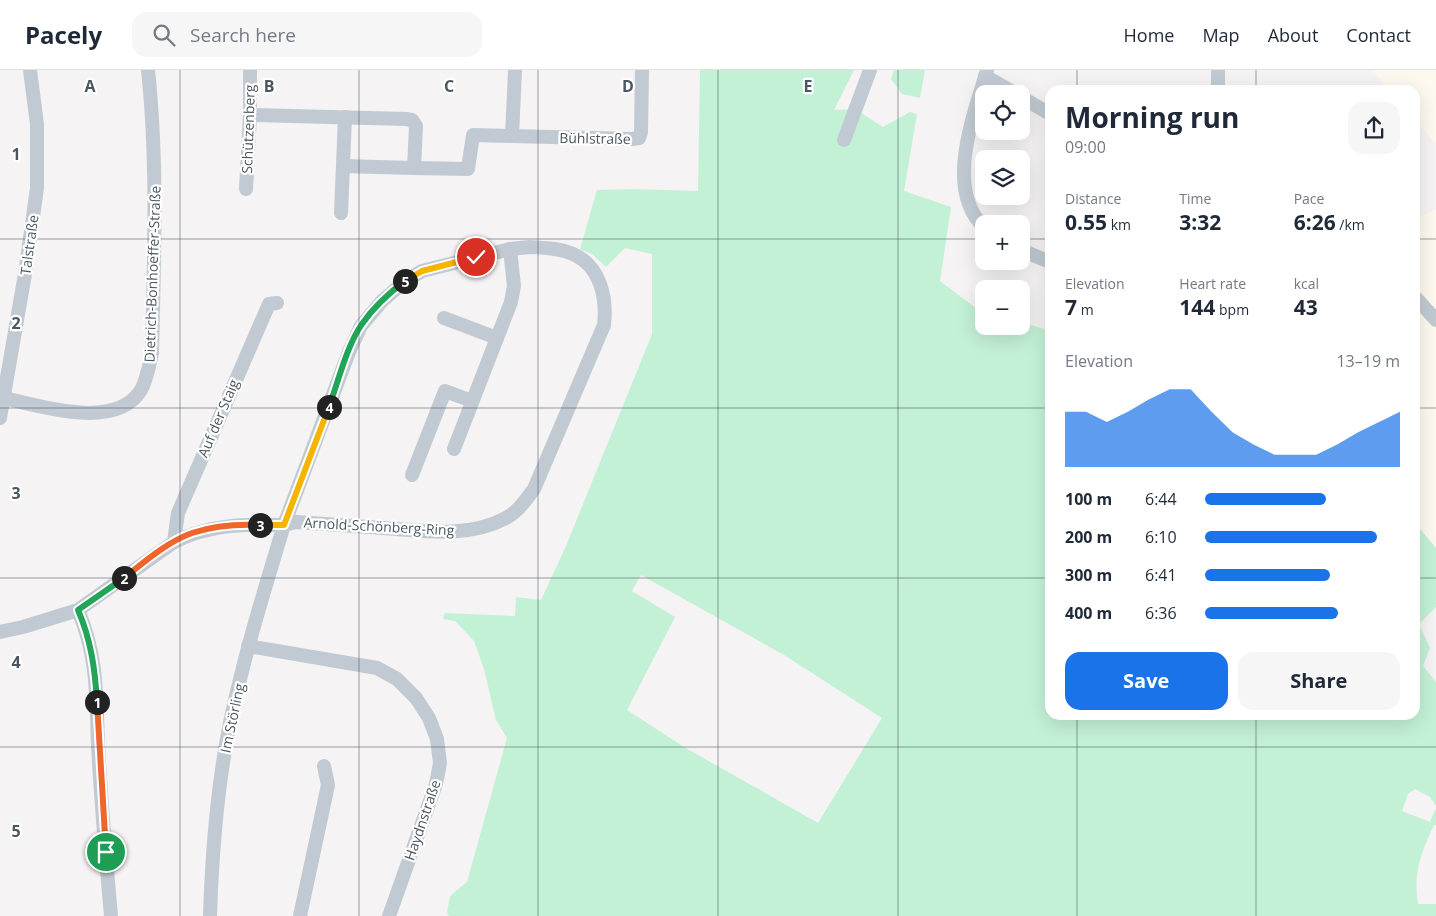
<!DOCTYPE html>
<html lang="en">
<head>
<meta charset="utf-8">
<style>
  body { margin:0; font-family:"Open Sans",sans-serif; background:#f6f6f7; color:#1f2937; height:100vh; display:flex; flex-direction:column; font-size:19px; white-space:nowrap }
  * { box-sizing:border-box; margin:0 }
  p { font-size:16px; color:#747a83 }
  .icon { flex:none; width:28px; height:28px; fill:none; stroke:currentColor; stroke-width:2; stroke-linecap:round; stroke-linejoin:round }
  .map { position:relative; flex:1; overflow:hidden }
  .details { position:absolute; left:1045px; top:15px; width:375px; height:635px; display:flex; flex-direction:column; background:#fff; border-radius:15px; box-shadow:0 5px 20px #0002 }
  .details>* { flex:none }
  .fabs { position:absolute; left:975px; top:15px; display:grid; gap:10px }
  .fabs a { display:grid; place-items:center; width:55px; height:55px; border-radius:10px; background:#fff; box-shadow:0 5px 20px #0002; font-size:25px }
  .pin { position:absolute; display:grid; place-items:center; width:42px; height:42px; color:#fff; margin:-21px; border:2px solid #fff; border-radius:50%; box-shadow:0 1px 5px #0007 }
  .km { position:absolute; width:25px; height:25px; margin:-12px; border-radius:50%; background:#222; color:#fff; font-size:14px; line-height:25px; text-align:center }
  .round { display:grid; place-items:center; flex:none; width:52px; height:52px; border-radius:15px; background:#f6f6f7 }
  .head { display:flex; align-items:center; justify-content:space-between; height:85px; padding:0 20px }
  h1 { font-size:28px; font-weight:700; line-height:38px }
  .figures { display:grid; grid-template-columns:repeat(3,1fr); gap:8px; height:85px; padding:5px 20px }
  .figures div { display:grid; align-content:center }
  .figures b { font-size:21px; font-weight:700 }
  .figures small { font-size:14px; font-weight:400 }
  .figures p { font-size:14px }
  .chart { height:140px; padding:10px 20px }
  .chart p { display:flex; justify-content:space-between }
  .chart svg { width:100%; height:90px; margin-top:5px; fill:#1a73e8; opacity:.7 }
  .primary-button { display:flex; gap:10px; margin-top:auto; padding:10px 20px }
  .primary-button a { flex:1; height:58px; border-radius:15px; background:#1a73e8; color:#fff; font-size:20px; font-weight:700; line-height:58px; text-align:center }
  .primary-button a+a { background:#f6f6f7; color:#1f2937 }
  ul { padding:0 20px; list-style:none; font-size:16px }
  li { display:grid; grid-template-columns:80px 60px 1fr; align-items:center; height:38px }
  li i { height:12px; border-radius:6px; background:#1a73e8 }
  header { display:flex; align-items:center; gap:30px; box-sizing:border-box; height:70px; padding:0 25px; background:#fff; border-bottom:1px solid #e0e1e3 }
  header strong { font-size:24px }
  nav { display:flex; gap:28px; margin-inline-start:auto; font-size:18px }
  .search { width:350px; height:45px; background:#f6f6f7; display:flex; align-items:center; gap:12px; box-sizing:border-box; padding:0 18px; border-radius:15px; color:#747a83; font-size:19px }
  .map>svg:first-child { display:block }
  .commercial { fill:#fdf9ef }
  .green { fill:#c3f1d5; fill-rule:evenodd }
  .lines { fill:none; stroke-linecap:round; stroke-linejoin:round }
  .minor { stroke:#c1cad2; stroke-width:14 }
  .split-1-casing { stroke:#fff; stroke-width:10 }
  .split-2-casing { stroke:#fff; stroke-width:10 }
  .split-3-casing { stroke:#fff; stroke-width:10 }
  .split-4-casing { stroke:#fff; stroke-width:10 }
  .split-5-casing { stroke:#fff; stroke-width:10 }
  .split-6-casing { stroke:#fff; stroke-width:10 }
  .split-1 { stroke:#f0652b; stroke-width:6 }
  .split-2 { stroke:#22a559; stroke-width:6 }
  .split-3 { stroke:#f0652b; stroke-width:6 }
  .split-4 { stroke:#f5b400; stroke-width:6 }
  .split-5 { stroke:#22a559; stroke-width:6 }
  .split-6 { stroke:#f5b400; stroke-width:6 }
  .grid { fill:none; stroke:#4a5661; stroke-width:1; stroke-opacity:0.55 }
  .labels { text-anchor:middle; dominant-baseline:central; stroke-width:4.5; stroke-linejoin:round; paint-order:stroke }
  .street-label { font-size:14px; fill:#4a5661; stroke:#fff }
  .grid-label { font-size:16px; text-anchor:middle; font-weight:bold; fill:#4a5661; stroke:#fff; stroke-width:4.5; stroke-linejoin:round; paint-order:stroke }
</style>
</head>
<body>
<header>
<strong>Pacely</strong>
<div class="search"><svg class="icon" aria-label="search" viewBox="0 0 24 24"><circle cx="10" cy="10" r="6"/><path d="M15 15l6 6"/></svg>Search here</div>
<nav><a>Home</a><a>Map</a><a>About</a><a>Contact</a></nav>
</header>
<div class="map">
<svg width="1436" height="846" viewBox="0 0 1436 846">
  <rect width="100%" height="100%" fill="#f5f3f3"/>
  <!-- commercial -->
  <g class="commercial">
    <path d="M1372,0H1436V74L1415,50V20H1389Z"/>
    <path d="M1436,139V478L1415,453V149Z"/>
  </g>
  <!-- green -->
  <g class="green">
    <path d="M700,0H854L834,40L855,39L883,57L910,42L917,44L904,121L951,137L940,211L977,239L984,241V256H1021V252L1050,261V645H1415V453L1436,478V537L1419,554L1430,578L1423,596L1436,612V736L1430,727L1415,719L1408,724L1402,741L1430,752L1436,738V755H1434C1421,784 1413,801 1418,834H1436V846H449L447,843L450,826L467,812L507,668L496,650L484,599L474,571L455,551L443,549L445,543L515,546L516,527L541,530L566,476L652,264V184L625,178L606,197L592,184L580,179L597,120L633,119L698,121ZM641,505L784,585L882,648L818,753L684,677L627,640L675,547L632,521Z"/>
    <path d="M894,0H925L920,28L902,24L891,9Z"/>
  </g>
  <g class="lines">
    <!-- minor -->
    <g class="minor">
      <path d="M515,0L512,66L632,69L639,68L641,62L642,0"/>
      <path d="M1218,0V20"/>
      <path d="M985,6L1016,24"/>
      <path d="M1021,27L1050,44"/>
      <path d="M250,45L406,49L412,50L416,56L414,98L468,99L473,65L512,66"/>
      <path d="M844,70L870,0"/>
      <path d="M343,96L414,98"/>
      <path d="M246,119L250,45V0"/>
      <path d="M341,143L345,47"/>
      <path d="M984,157C944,119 974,45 987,0"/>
      <path d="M530,177C545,178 559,178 573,184C601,196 607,229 604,255L534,419C525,431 518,442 504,449C468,468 423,461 384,458C355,456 325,454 296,452L284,455L349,282L361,256L382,231L404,212L422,201L510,179Z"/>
      <path d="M1021,180L1050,192"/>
      <path d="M1415,227L1436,250"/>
      <path d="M444,248L497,268"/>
      <path d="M4,328C40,336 116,361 141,320C147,309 149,296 152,283C154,189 158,94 148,0"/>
      <path d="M0,348L25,204L37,118V54L30,0"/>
      <path d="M454,379L511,232L514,216L510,179"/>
      <path d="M412,405L445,321L472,331"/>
      <path d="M174,472L178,443L269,234L277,233"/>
      <path d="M78,540C98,587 96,626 98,675C101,732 106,789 111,846"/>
      <path d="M0,562L23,557L78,540L174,472C210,454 245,454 284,455C264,521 244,586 230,653C217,717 212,782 210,846"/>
      <path d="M248,576L377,598L397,609L416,628L429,648L437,669L440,693L436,714L389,846"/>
      <path d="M300,846L328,715L324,696"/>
    </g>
  </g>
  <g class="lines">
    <!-- split-1 casing -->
    <g class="split-1-casing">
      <path id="split-1" d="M97,632L106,782"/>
    </g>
    <!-- split-2 casing -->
    <g class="split-2-casing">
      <path id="split-2" d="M97,632C95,599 91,570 78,540L124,508"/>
    </g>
    <!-- split-3 casing -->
    <g class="split-3-casing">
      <path id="split-3" d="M124,508C144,492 167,472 192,463C213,456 238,454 260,455"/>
    </g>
    <!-- split-4 casing -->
    <g class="split-4-casing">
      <path id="split-4" d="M260,455H284L329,337"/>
    </g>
    <!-- split-5 casing -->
    <g class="split-5-casing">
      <path id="split-5" d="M329,337C338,312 347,275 362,254C373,238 389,223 405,211"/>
    </g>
    <!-- split-6 casing -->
    <g class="split-6-casing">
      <path id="split-6" d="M405,211L422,201L476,187"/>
    </g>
    <!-- split-1 -->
    <use href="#split-1" class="split-1"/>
    <!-- split-2 -->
    <use href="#split-2" class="split-2"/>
    <!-- split-3 -->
    <use href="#split-3" class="split-3"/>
    <!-- split-4 -->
    <use href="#split-4" class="split-4"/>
    <!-- split-5 -->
    <use href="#split-5" class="split-5"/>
    <!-- split-6 -->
    <use href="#split-6" class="split-6"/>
  </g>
  <!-- grid -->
  <path class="grid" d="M180,0V846M359,0V846M538,0V846M718,0V846M898,0V846M1077,0V20M1256,0V20M0,169H984M1021,169H1050M1415,169H1436M0,338H1050M1415,338H1436M0,508H1050M1415,508H1436M1077,645V846M1256,645V846M0,677H1436"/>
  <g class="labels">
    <!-- street labels -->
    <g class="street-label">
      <text transform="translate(248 59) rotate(-88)">Schützenberg</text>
      <text transform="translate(595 68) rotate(1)">Bühlstraße</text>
      <text transform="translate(29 175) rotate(-82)">Talstraße</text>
      <text transform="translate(152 204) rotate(-88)">Dietrich-Bonhoeffer-Straße</text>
      <text transform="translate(218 348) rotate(-67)">Auf der Staig</text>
      <text transform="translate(379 456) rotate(3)">Arnold-Schönberg-Ring</text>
      <text transform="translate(232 648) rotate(-78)">Im Störling</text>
      <text transform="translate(422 750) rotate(-71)">Haydnstraße</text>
    </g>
  </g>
  <g class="grid-label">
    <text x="90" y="22">A</text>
    <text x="269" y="22">B</text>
    <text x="449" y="22">C</text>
    <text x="628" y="22">D</text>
    <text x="808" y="22">E</text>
    <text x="16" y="90">1</text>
    <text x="16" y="259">2</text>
    <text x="16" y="429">3</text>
    <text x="16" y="598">4</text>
    <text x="16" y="767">5</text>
  </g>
</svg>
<div class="fabs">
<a><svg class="icon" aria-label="locate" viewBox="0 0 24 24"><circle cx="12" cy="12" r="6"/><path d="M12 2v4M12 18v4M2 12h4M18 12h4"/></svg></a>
<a><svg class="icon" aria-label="layers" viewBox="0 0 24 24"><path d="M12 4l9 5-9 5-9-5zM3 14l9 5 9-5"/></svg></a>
<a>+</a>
<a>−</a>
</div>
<div class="pin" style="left:106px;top:782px;background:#1e9e55"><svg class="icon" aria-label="arrive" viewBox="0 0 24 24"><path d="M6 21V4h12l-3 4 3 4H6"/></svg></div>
<div class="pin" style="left:476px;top:187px;background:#d93025"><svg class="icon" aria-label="check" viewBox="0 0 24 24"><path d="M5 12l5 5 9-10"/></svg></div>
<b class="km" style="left:97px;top:632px">1</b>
<b class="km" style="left:124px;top:508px">2</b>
<b class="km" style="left:260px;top:455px">3</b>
<b class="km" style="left:329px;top:337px">4</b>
<b class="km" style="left:405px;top:211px">5</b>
<section class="details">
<div class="head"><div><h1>Morning run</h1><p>09:00</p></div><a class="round"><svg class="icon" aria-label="share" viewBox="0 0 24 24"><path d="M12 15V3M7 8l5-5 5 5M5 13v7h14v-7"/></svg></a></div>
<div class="figures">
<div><p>Distance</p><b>0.55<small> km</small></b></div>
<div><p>Time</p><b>3:32</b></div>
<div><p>Pace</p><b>6:26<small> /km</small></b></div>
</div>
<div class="figures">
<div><p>Elevation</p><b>7<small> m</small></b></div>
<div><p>Heart rate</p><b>144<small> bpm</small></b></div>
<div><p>kcal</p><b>43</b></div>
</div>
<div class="chart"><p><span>Elevation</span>13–19 m</p>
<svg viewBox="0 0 160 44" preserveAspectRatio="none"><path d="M0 44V17L10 17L20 22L30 17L40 11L50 6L60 6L70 17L80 27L90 33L100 38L110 38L120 38L130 33L140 27L150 22L160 17V44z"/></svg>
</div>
<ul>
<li><b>100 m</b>6:44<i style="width:62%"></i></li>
<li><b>200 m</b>6:10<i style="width:88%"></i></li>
<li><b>300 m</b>6:41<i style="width:64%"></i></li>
<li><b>400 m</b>6:36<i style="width:68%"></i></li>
</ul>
<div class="primary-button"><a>Save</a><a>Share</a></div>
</section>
</div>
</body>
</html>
